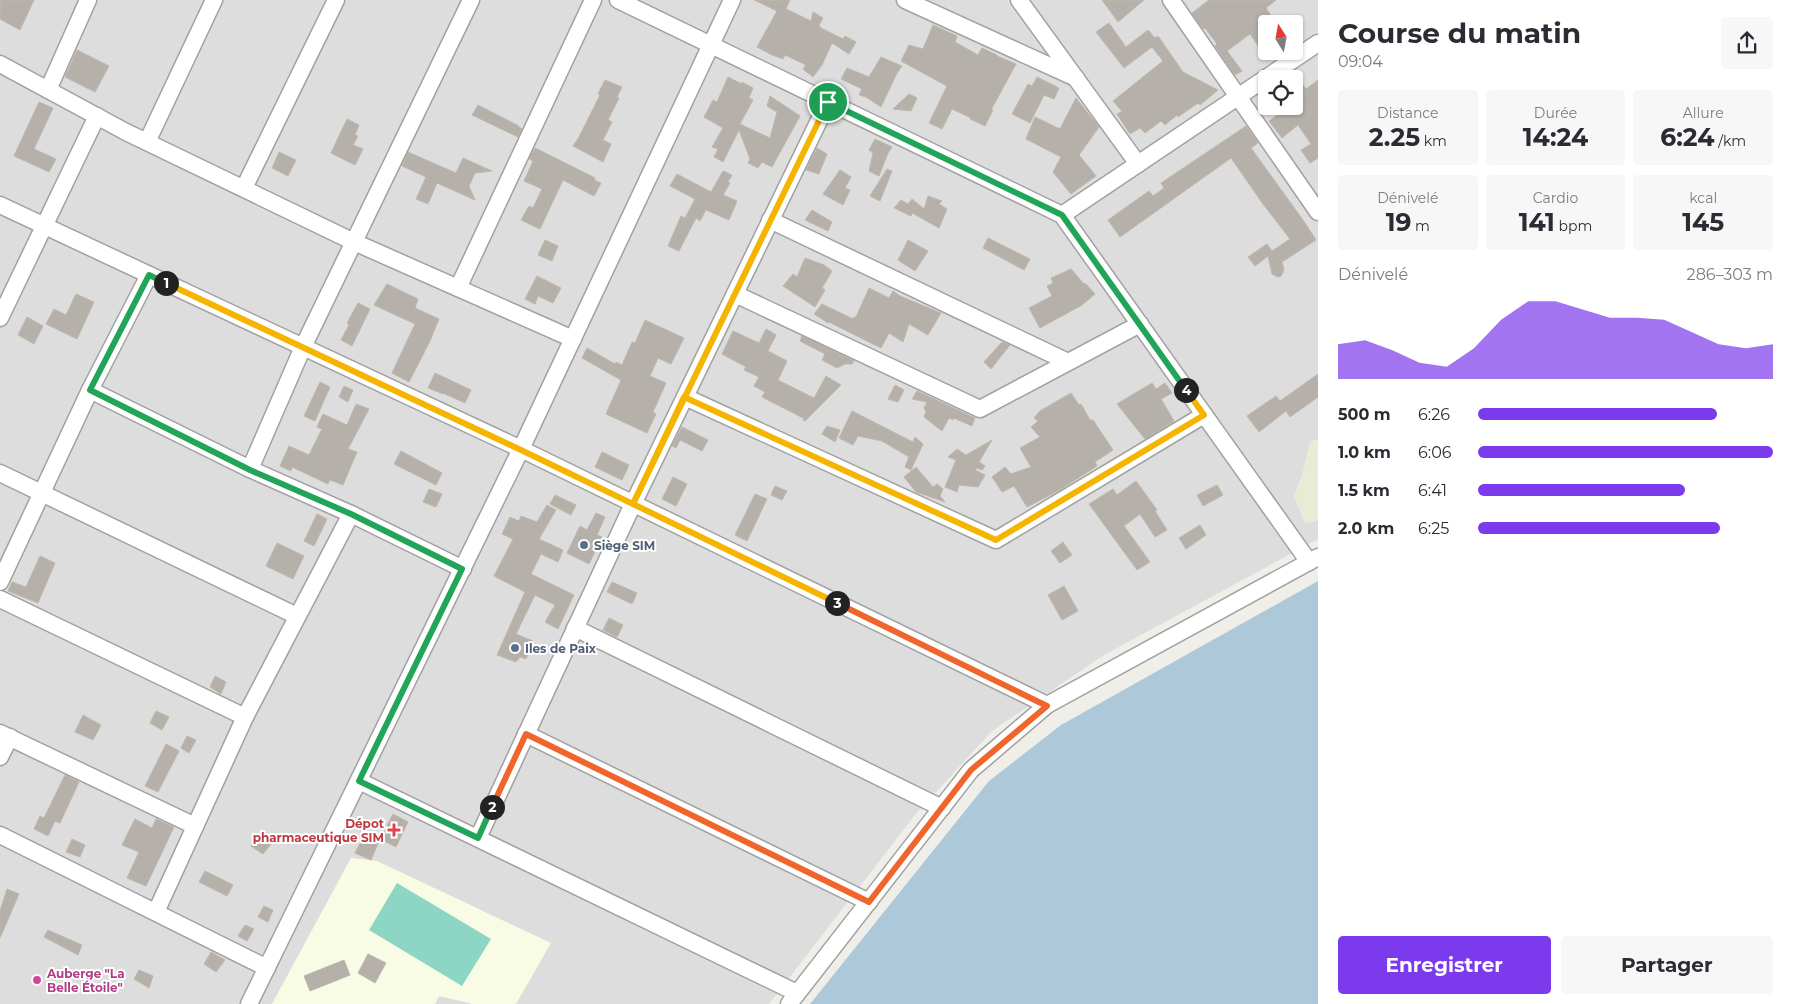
<!DOCTYPE html>
<html lang="fr">
<head>
<meta charset="utf-8">
<style>
  body { margin:0; font-family:Montserrat,sans-serif; background:#f7f7f7; color:#2b2b33; height:100vh; display:flex; flex-direction:column; font-size:19px; white-space:nowrap }
  * { box-sizing:border-box; margin:0 }
  p { font-size:16px; color:#7c7c81 }
  .icon { flex:none; width:28px; height:28px; fill:none; stroke:currentColor; stroke-width:2; stroke-linecap:round; stroke-linejoin:round }
  .map { position:relative; flex:1; overflow:hidden }
  .drawer { display:flex; flex-direction:column; background:#fff; width:475px }
  .drawer>* { flex:none }
  .needle { width:32px; rotate:349deg }
  .buttons { position:absolute; left:1258px; top:15px; display:grid; gap:10px }
  .buttons a { display:grid; place-items:center; width:45px; height:45px; border-radius:5px; background:#fff; box-shadow:0 1px 4px #0004; font-size:25px }
  .pin { position:absolute; display:grid; place-items:center; width:42px; height:42px; color:#fff; margin:-21px; border:2px solid #fff; border-radius:50%; box-shadow:0 1px 5px #0007 }
  .km { position:absolute; width:25px; height:25px; margin:-12px; border-radius:50%; background:#222; color:#fff; font-size:14px; line-height:25px; text-align:center }
  .round { display:grid; place-items:center; flex:none; width:52px; height:52px; border-radius:5px; background:#f7f7f7 }
  .head { display:flex; align-items:center; justify-content:space-between; height:85px; padding:0 20px }
  h1 { font-size:28px; font-weight:700; line-height:38px }
  .figures { display:grid; grid-template-columns:repeat(3,1fr); gap:8px; height:85px; padding:5px 20px }
  .figures div { display:grid; align-content:center; border-radius:5px; background:#f7f7f7; text-align:center }
  .figures b { font-size:25px; font-weight:700 }
  .figures small { font-size:14px; font-weight:400 }
  .figures p { font-size:14px }
  .chart { height:140px; padding:10px 20px }
  .chart p { display:flex; justify-content:space-between }
  .chart svg { width:100%; height:90px; margin-top:5px; fill:#7c3aed; opacity:.7 }
  .cta { display:flex; gap:10px; margin-top:auto; padding:10px 20px }
  .cta a { flex:1; height:58px; border-radius:5px; background:#7c3aed; color:#fff; font-size:20px; font-weight:700; line-height:58px; text-align:center }
  .cta a+a { background:#f7f7f7; color:#2b2b33 }
  ul { padding:0 20px; list-style:none; font-size:16px }
  li { display:grid; grid-template-columns:80px 60px 1fr; align-items:center; height:38px }
  li i { height:12px; border-radius:6px; background:#7c3aed }
  main { display:flex; flex:1; min-height:0 }
  .map>svg:first-child { display:block }
  .residential { fill:#dedddd; fill-rule:evenodd }
  .education { fill:#f9fce4 }
  .farmland { fill:#e7ecd5 }
  .pitch { fill:#8ed6c4 }
  .water { fill:#adc9d9 }
  .building { fill:#b5b0aa; stroke:#c0b7ab }
  .lines { fill:none; stroke-linecap:round; stroke-linejoin:round }
  .minor-casing { stroke:#a1a1a1; stroke-width:19 }
  .minor { stroke:#fff; stroke-width:16 }
  .split-1-casing { stroke:#fff; stroke-width:10 }
  .split-2-casing { stroke:#fff; stroke-width:10 }
  .split-3-casing { stroke:#fff; stroke-width:10 }
  .split-4-casing { stroke:#fff; stroke-width:10 }
  .split-5-casing { stroke:#fff; stroke-width:10 }
  .split-1 { stroke:#f5b400; stroke-width:6 }
  .split-2 { stroke:#22a559; stroke-width:6 }
  .split-3 { stroke:#f0652b; stroke-width:6 }
  .split-4 { stroke:#f5b400; stroke-width:6 }
  .split-5 { stroke:#22a559; stroke-width:6 }
  .service-dot { fill:#5c6f8a; stroke:#fff; stroke-width:2 }
  .health-dot { fill:#e0444e; stroke:#fff; stroke-width:2 }
  .hotel-dot { fill:#d1479c; stroke:#fff; stroke-width:2 }
  .labels { text-anchor:middle; dominant-baseline:central; stroke-width:4; stroke-linejoin:round; paint-order:stroke }
  .service-label { font-size:12px; font-weight:bold; fill:#4e5e75; stroke:#fff; text-anchor:start }
  .health-label { font-size:12px; font-weight:bold; fill:#be3a42; stroke:#fff; text-anchor:end }
  .hotel-label { font-size:12px; font-weight:bold; fill:#b23c85; stroke:#fff; text-anchor:start }
</style>
</head>
<body>
<main>
<div class="map">
<svg width="1318" height="1004" viewBox="0 0 1318 1004">
  <rect width="100%" height="100%" fill="#f0eee8"/>
  <!-- residential -->
  <path class="residential" d="M0,0H1318V539L1104,655L992,731L915,815L769,1004H0ZM1266,24H1294V51H1266ZM1266,79H1294V106H1266Z"/>
  <!-- education -->
  <path class="education" d="M351,858L377,861L551,943L516,1004H473L439,996L435,1004H272Z"/>
  <!-- farmland -->
  <path class="farmland" d="M1318,439V521L1305,523L1294,497L1302,474L1310,442Z"/>
  <!-- pitch -->
  <path class="pitch" d="M397,883L491,939L462,986L369,930Z"/>
  <!-- water -->
  <path class="water" d="M1318,581V1004H810L989,781L1061,725Z"/>
  <!-- building -->
  <g class="building">
    <path d="M0,0H34L20,30L0,19Z"/>
    <path d="M754,0H790L786,9L811,21L813,12L823,18L819,25L821,28L843,39L845,36L856,42L849,54L832,43L822,65L813,77L803,69L806,65L785,55L783,59L772,55L757,47L777,11Z"/>
    <path d="M1102,0H1144L1118,22Z"/>
    <path d="M1209,0H1276L1266,8L1273,19L1260,28L1266,38V57L1250,34L1227,51L1242,71L1235,75L1215,46L1217,44L1205,28L1203,29L1192,13Z"/>
    <path d="M1109,23L1126,47L1148,30L1155,38L1158,36L1183,72L1218,90L1200,105L1198,103L1178,117L1177,115L1165,125L1161,121L1145,133L1140,128L1130,134L1117,114L1122,111L1113,101L1163,61L1152,47L1124,68L1096,32Z"/>
    <path d="M933,25L957,36L955,42L978,55L982,48L997,55V56L1016,64L991,110H993L985,126L970,119L971,118L952,109L942,129L929,123L947,86L901,61L909,45L923,49Z"/>
    <path d="M77,50L109,66L95,92L65,77Z"/>
    <path d="M881,57L902,66L897,73L881,107L866,97L859,95L862,89L841,79L847,68L869,77Z"/>
    <path d="M1294,73L1306,89L1318,80V158L1310,163L1301,150L1311,144L1298,125L1282,138L1269,121L1290,106H1294Z"/>
    <path d="M728,77L742,84V82L753,88L749,98L753,100L740,124L770,138L777,112L767,106L770,96L800,116L772,167L762,162L758,168L748,163L750,159L739,130L723,162L714,157L718,149L712,147L723,128L704,117L713,100L717,102Z"/>
    <path d="M1037,77L1059,88L1054,99L1044,95L1030,123L1012,114L1028,84L1032,86Z"/>
    <path d="M605,80L622,87L617,97L619,98L608,120L612,122L603,140L611,144L603,162L573,146L579,137L600,95L598,94Z"/>
    <path d="M909,94L917,98L911,111L893,109Z"/>
    <path d="M1076,98L1099,127L1079,155L1096,176L1071,194L1053,172L1061,157L1026,139L1035,117L1060,129Z"/>
    <path d="M39,102L53,108L34,149L56,159L49,172L14,156Z"/>
    <path d="M478,105L517,125L522,129L518,137L472,115Z"/>
    <path d="M347,119L359,125L355,135L358,136L353,145L363,149L355,165L331,153Z"/>
    <path d="M1246,126L1258,143L1251,148L1303,220L1316,240L1282,262L1284,270L1281,276L1278,277L1272,274L1268,256L1255,266L1248,257L1267,244L1272,251L1290,239L1263,204L1231,158L1120,237L1108,220L1149,191L1153,196L1164,188L1161,183Z"/>
    <path d="M875,139L892,147L888,153L879,176L869,171L873,153L869,150Z"/>
    <path d="M535,148L595,178L594,180L601,183L594,196L563,180L540,229L521,220L529,206L533,208L542,189L524,181L533,161L529,159Z"/>
    <path d="M817,148L827,154L819,174L806,170Z"/>
    <path d="M279,152L296,160L288,176L272,168Z"/>
    <path d="M408,152L456,173L463,158L492,171L475,173L469,186L475,200L437,183L428,204L416,199L426,177L402,166Z"/>
    <path d="M887,169L892,171L880,201L870,196Z"/>
    <path d="M840,170L851,177L845,188L850,190L843,205L823,194Z"/>
    <path d="M723,171L732,175L728,182L730,183L723,195L737,201L729,220L706,210L700,221L696,218L679,251L668,246L681,216L685,218L695,199L670,186L677,174L711,192Z"/>
    <path d="M928,196L942,201L939,204L947,209L939,228L912,213L911,216L894,208L901,200L908,204L912,199L924,209Z"/>
    <path d="M812,210L832,222L828,231L805,220Z"/>
    <path d="M988,238L1030,259L1024,270L983,248Z"/>
    <path d="M545,240L558,246L552,261L538,255Z"/>
    <path d="M908,240L928,251L915,271L898,260Z"/>
    <path d="M805,258L824,265L832,271L822,288L825,290L815,307L783,286L793,274L797,277Z"/>
    <path d="M1071,269L1084,284L1085,283L1095,294L1082,305L1040,328L1029,308L1052,296L1047,286L1053,283L1051,278Z"/>
    <path d="M537,276L561,288L553,303L538,296L535,304L525,299Z"/>
    <path d="M387,284L418,299L415,308L439,319L430,341L409,382L392,373L415,324L374,305Z"/>
    <path d="M869,288L889,298L893,291L900,296L941,313L928,335L909,324L903,342L889,333L881,348L829,322L828,323L814,314L822,304L853,319L854,317H856Z"/>
    <path d="M76,294L94,302L77,339L46,324L54,309L66,315Z"/>
    <path d="M358,303L370,309L352,346L341,340L349,325L347,323Z"/>
    <path d="M27,317L43,326L34,344L18,335Z"/>
    <path d="M645,320L684,338L671,364L658,358L650,376L666,383L653,412L656,414L647,433L606,414L621,380L582,358L587,348L615,364L616,362L622,365L632,342L635,343Z"/>
    <path d="M766,329L776,335L768,351L787,361L778,380L814,398L826,376L841,385L805,421L803,420L807,412L803,418L762,397L765,392L754,386L759,377L744,370L746,367L722,354L733,331L759,343Z"/>
    <path d="M802,336L854,361L852,364H845L837,368L822,360L825,354L800,341Z"/>
    <path d="M1002,342L1010,345L991,369L984,362Z"/>
    <path d="M435,373L471,390L465,403L443,393V394L428,388Z"/>
    <path d="M1318,374V397L1290,417L1286,411L1259,432L1247,416L1276,396L1280,401Z"/>
    <path d="M320,382L330,387L315,421L304,416Z"/>
    <path d="M1152,383L1156,389L1165,383L1172,393L1161,399L1174,421L1145,439L1117,404Z"/>
    <path d="M895,385L904,390L898,402L888,399Z"/>
    <path d="M344,386L353,390L348,402L339,397Z"/>
    <path d="M917,391L975,418L972,426L954,418L953,420L949,418L942,431L924,417L926,411L924,408L927,402L912,399Z"/>
    <path d="M1071,393L1079,405L1081,404L1090,420H1093L1113,450L1095,462L1097,466L1058,491L1027,507L1014,486L1002,492L992,477L1005,467L1011,474L1031,467L1020,448L1040,437L1031,427L1038,421L1034,418L1040,411Z"/>
    <path d="M356,404L369,409L348,449L357,452L343,485L330,480L328,484L292,467L291,471L280,466L289,446L309,455L322,429L317,427L323,414L347,425Z"/>
    <path d="M852,411L913,442L915,437L923,444L911,470L905,467L909,457L882,441L858,436L853,445L839,438Z"/>
    <path d="M827,426L840,430L835,442L822,434Z"/>
    <path d="M682,427L708,440L702,451L680,440L676,448L672,446Z"/>
    <path d="M992,440L979,462L985,466L982,470L976,468L975,470L985,475L978,487L959,485L957,492L945,487L956,460L948,457L957,449L966,455Z"/>
    <path d="M401,451L442,473L436,485L394,464Z"/>
    <path d="M602,452L629,465L622,480L595,467Z"/>
    <path d="M916,467L933,487L937,484L943,489L940,496L945,502L916,492L904,477Z"/>
    <path d="M673,477L687,484L676,506L662,499Z"/>
    <path d="M1136,481L1157,510L1155,511L1167,530L1155,537L1140,514L1124,526L1150,562L1137,570L1089,504L1113,489L1117,495Z"/>
    <path d="M1217,485L1223,495L1203,506L1197,495Z"/>
    <path d="M775,486L787,491L782,500L771,495Z"/>
    <path d="M429,489L442,494L436,507L423,502Z"/>
    <path d="M755,494L767,499L747,541L735,535Z"/>
    <path d="M555,495L576,505L571,515L550,504Z"/>
    <path d="M547,505L556,510L539,539L563,550L558,562L541,554L531,574L574,595L558,629L545,622L555,605L535,595L516,634L533,641L526,659L520,657L516,662L497,655L525,592L494,576L513,539L502,534L510,517L519,521L521,516L537,522Z"/>
    <path d="M596,513L605,517L597,535L602,537L589,564L567,553L580,526L587,530Z"/>
    <path d="M317,514L327,519L314,546L304,541Z"/>
    <path d="M1200,525L1206,535L1186,549L1179,538Z"/>
    <path d="M1063,542L1072,555L1060,563L1051,551Z"/>
    <path d="M277,543L304,556L293,579L266,566Z"/>
    <path d="M40,556L55,563L38,603L8,591L12,582L26,587Z"/>
    <path d="M612,582L637,593L632,604L607,592Z"/>
    <path d="M1064,586L1078,611L1062,620L1048,595Z"/>
    <path d="M609,618L623,625L617,637L603,630Z"/>
    <path d="M215,676L226,682L221,694L210,687Z"/>
    <path d="M156,711L169,717L162,730L150,723Z"/>
    <path d="M83,715L101,725L93,740L75,732Z"/>
    <path d="M187,736L196,740L189,753L181,748Z"/>
    <path d="M166,744L179,751L158,792L145,786Z"/>
    <path d="M65,775L79,782L60,823L55,821L48,836L34,829L40,816L44,818Z"/>
    <path d="M393,814L408,822L396,847L380,839Z"/>
    <path d="M135,819L152,828L156,819L174,827L146,886L127,878L139,852L122,845Z"/>
    <path d="M366,832L380,839L371,860L355,853Z"/>
    <path d="M257,835L271,844L263,854L251,846Z"/>
    <path d="M72,839L85,845L80,857L66,852Z"/>
    <path d="M205,871L233,885L227,896L199,882Z"/>
    <path d="M7,889L19,894L0,938V911Z"/>
    <path d="M264,906L273,910L268,922L258,917Z"/>
    <path d="M245,925L254,929L247,941L238,936Z"/>
    <path d="M48,930L82,945L78,955L44,937Z"/>
    <path d="M211,952L225,960L216,972L204,964Z"/>
    <path d="M368,954L386,963L375,983L358,973Z"/>
    <path d="M344,960L350,975L310,991L304,976Z"/>
    <path d="M139,970L153,976L149,988L134,979Z"/>
  </g>
  <g class="lines">
    <!-- minor casing -->
    <g class="minor-casing">
      <g id="minor">
        <path d="M618,0L1062,215L1309,562"/>
        <path d="M905,0L1076,78"/>
        <path d="M1019,0L1138,164"/>
        <path d="M1171,0L1318,212"/>
        <path d="M0,64L126,132L354,242L573,339"/>
        <path d="M48,90L88,0"/>
        <path d="M147,142L214,0"/>
        <path d="M244,188L336,0"/>
        <path d="M0,205L521,449L1047,705"/>
        <path d="M1062,215L1318,43"/>
        <path d="M770,220L1068,362"/>
        <path d="M458,288L593,0"/>
        <path d="M735,294L980,409L1140,324"/>
        <path d="M0,318L97,116"/>
        <path d="M90,390L250,469L351,514L463,569"/>
        <path d="M685,397L996,540L1204,415"/>
        <path d="M250,469L303,347L471,0"/>
        <path d="M0,473L297,616"/>
        <path d="M0,582L90,390L149,275"/>
        <path d="M0,599L245,717"/>
        <path d="M575,628L942,808"/>
        <path d="M0,733L195,826"/>
        <path d="M526,734L869,902"/>
        <path d="M0,757L10,737"/>
        <path d="M359,781L797,993"/>
        <path d="M0,835L267,968"/>
        <path d="M478,838L633,504L828,102"/>
        <path d="M156,912L245,717L351,514"/>
        <path d="M249,1004L521,449L732,0"/>
        <path d="M789,1004L971,770L1047,705L1318,557"/>
      </g>
    </g>
    <!-- minor -->
    <use href="#minor" class="minor"/>
  </g>
  <g class="lines">
    <!-- split-1 casing -->
    <g class="split-1-casing">
      <path id="split-1" d="M166,283L521,450L633,504L828,102"/>
    </g>
    <!-- split-2 casing -->
    <g class="split-2-casing">
      <path id="split-2" d="M166,283L149,275L90,390L250,470L351,514L462,569L359,781L478,838L492,807"/>
    </g>
    <!-- split-3 casing -->
    <g class="split-3-casing">
      <path id="split-3" d="M492,807L526,734L869,902L971,770L1047,706L837,603"/>
    </g>
    <!-- split-4 casing -->
    <g class="split-4-casing">
      <path id="split-4" d="M837,603L633,504L684,397L996,540L1204,415L1186,390"/>
    </g>
    <!-- split-5 casing -->
    <g class="split-5-casing">
      <path id="split-5" d="M828,102L1062,215L1186,390"/>
    </g>
    <!-- split-1 -->
    <use href="#split-1" class="split-1"/>
    <!-- split-2 -->
    <use href="#split-2" class="split-2"/>
    <!-- split-3 -->
    <use href="#split-3" class="split-3"/>
    <!-- split-4 -->
    <use href="#split-4" class="split-4"/>
    <!-- split-5 -->
    <use href="#split-5" class="split-5"/>
  </g>
  <!-- markers -->
  <g class="service-dot">
    <circle cx="584" cy="545" r="5"/>
    <circle cx="515" cy="648" r="5"/>
  </g>
  <path class="health-dot" d="M391.5 822.5h5v5h5v5h-5v5h-5v-5h-5v-5h5z"/>
  <circle class="hotel-dot" cx="37" cy="980" r="5"/>
  <g class="labels">
    <!-- service labels -->
    <g class="service-label">
      <text x="594" y="545">Siège SIM</text>
      <text x="525" y="648">Iles de Paix</text>
    </g>
    <!-- health labels -->
    <g class="health-label">
      <text x="384" y="823">Dépot<tspan x="384" dy="14">pharmaceutique SIM</tspan></text>
    </g>
    <!-- hotel labels -->
    <g class="hotel-label">
      <text x="47" y="973">Auberge "La<tspan x="47" dy="14">Belle Étoile"</tspan></text>
    </g>
  </g>
</svg>
<div class="buttons">
<a><svg class="needle" viewBox="-14 -14 28 28"><path d="M0-13l5 13h-10z" fill="#e53935"/><path d="M0 13l5-13h-10z" fill="#7c7c81"/></svg></a>
<a><svg class="icon" aria-label="locate" viewBox="0 0 24 24"><circle cx="12" cy="12" r="6"/><path d="M12 2v4M12 18v4M2 12h4M18 12h4"/></svg></a>
</div>
<div class="pin" style="left:828px;top:102px;background:#1e9e55"><svg class="icon" aria-label="arrive" viewBox="0 0 24 24"><path d="M6 21V4h12l-3 4 3 4H6"/></svg></div>
<b class="km" style="left:166px;top:283px">1</b>
<b class="km" style="left:492px;top:807px">2</b>
<b class="km" style="left:837px;top:603px">3</b>
<b class="km" style="left:1186px;top:390px">4</b>
</div>
<section class="drawer">
<div class="head"><div><h1>Course du matin</h1><p>09:04</p></div><a class="round"><svg class="icon" aria-label="share" viewBox="0 0 24 24"><path d="M12 15V3M7 8l5-5 5 5M5 13v7h14v-7"/></svg></a></div>
<div class="figures">
<div><p>Distance</p><b>2.25<small> km</small></b></div>
<div><p>Durée</p><b>14:24</b></div>
<div><p>Allure</p><b>6:24<small> /km</small></b></div>
</div>
<div class="figures">
<div><p>Dénivelé</p><b>19<small> m</small></b></div>
<div><p>Cardio</p><b>141<small> bpm</small></b></div>
<div><p>kcal</p><b>145</b></div>
</div>
<div class="chart"><p><span>Dénivelé</span>286–303 m</p>
<svg viewBox="0 0 160 44" preserveAspectRatio="none"><path d="M0 44V27L10 25L20 30L30 36L40 38L50 29L60 15L70 6L80 6L90 10L100 14L110 14L120 15L130 21L140 27L150 29L160 27V44z"/></svg>
</div>
<ul>
<li><b>500 m</b>6:26<i style="width:81%"></i></li>
<li><b>1.0 km</b>6:06<i style="width:100%"></i></li>
<li><b>1.5 km</b>6:41<i style="width:70%"></i></li>
<li><b>2.0 km</b>6:25<i style="width:82%"></i></li>
</ul>
<div class="cta"><a>Enregistrer</a><a>Partager</a></div>
</section>
</main>
</body>
</html>
